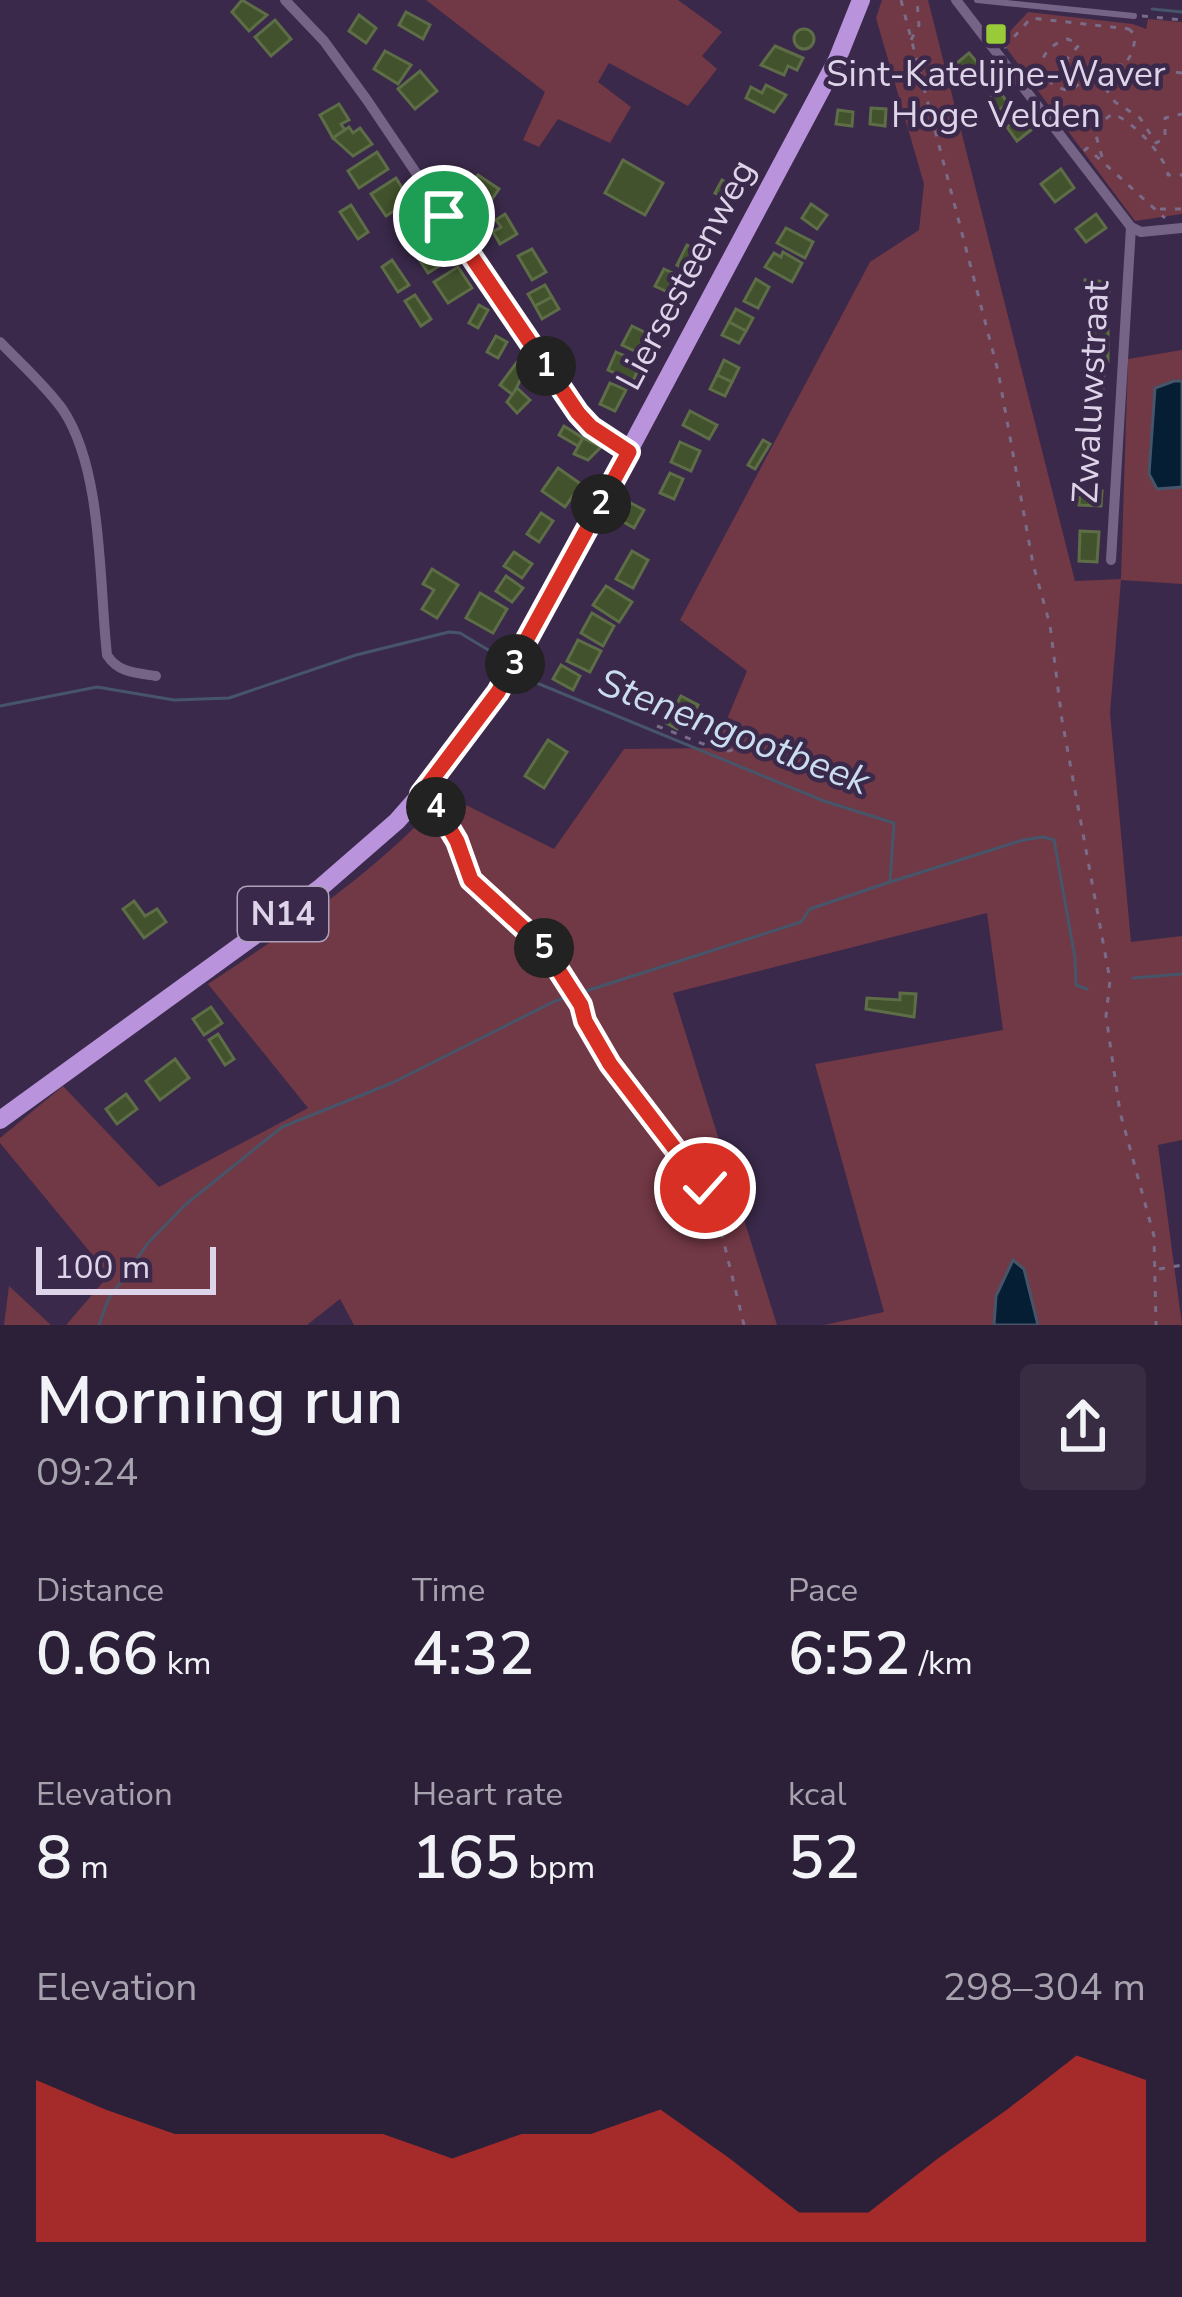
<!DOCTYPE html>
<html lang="en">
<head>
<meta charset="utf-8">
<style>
  body { margin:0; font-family:"Nunito Sans",sans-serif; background:#382c43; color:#f1f3f6; height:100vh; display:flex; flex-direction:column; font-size:45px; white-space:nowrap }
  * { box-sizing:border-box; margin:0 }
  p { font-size:39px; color:#a6a2ae }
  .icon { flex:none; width:66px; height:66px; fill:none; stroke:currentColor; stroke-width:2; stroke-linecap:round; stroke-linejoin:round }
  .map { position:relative; height:1325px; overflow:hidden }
  .side { display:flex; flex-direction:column; background:#2c1f38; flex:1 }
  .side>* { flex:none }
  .scale { position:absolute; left:36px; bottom:30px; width:180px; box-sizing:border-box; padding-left:12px; border:6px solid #ded4e9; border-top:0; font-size:33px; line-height:42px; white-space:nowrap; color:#ded4e9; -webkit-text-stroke:9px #3a294a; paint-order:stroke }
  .pin { position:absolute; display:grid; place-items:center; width:102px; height:102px; color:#fff; margin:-51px; border:6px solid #fff; border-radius:50%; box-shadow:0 3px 12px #0007 }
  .km { position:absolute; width:60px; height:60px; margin:-30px; border-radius:50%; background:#222; color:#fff; font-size:33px; line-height:60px; text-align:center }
  .round { display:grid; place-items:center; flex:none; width:126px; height:126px; border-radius:12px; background:#382c43 }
  .overview { display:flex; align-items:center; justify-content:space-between; height:204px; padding:0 36px }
  h1 { font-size:66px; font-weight:600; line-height:90px }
  .metrics { display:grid; grid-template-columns:repeat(3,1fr); gap:18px; height:204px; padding:12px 36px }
  .metrics div { display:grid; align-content:center }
  .metrics b { font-size:60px; font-weight:600 }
  .metrics small { font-size:33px; font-weight:400 }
  .metrics p { font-size:33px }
  .chart { height:336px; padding:24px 36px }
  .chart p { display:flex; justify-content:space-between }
  .chart svg { width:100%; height:216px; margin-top:12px; fill:#d93025; opacity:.7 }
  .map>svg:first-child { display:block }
  .green { fill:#713845 }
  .water { fill:#051e33; stroke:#46556a; stroke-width:3 }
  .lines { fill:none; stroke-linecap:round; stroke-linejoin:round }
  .stream { stroke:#46556a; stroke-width:3 }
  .building { fill:#42522c; stroke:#5d6e47; stroke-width:3 }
  .path { stroke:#7a6c88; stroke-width:3; stroke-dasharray:6 9; stroke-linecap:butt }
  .lane { stroke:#766487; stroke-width:6 }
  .street { stroke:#766487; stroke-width:10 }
  .primary { stroke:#b994dc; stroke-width:18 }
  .route-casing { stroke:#fff; stroke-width:24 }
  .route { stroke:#d93025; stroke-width:15 }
  .poi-dot { fill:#98cb37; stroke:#3a294a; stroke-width:4.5 }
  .labels { text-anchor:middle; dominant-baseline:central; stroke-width:9; stroke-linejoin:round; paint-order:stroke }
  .shield { fill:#3a294a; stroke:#ada1b9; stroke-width:3 }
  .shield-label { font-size:33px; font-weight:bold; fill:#ded4e9 }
  .poi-label { font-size:36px; fill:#ded4e9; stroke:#3a294a }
  .street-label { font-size:36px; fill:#ded4e9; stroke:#3a294a }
  .water-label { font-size:39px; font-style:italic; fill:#caddef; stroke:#3a294a }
</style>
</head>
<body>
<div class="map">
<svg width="1182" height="1325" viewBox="0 0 1182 1325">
  <rect width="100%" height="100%" fill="#3a294a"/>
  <!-- green -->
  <g class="green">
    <path d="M426,0H678L722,32L702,56L717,69L688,106L609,63L598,82L631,107L610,143L558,119L539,147L523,140L545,92Z"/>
    <path d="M882,0H928L1075,581L1121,579L1128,359L1182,350V381H1174L1157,489L1182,487V584L1121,580L1110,713L1131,942L1182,936V1140L1158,1145L1182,1325H824L884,1312L815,1064L1003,1030L987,913L673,993L777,1325H354L340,1299L307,1325H66L109,1275L0,1143V1138L63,1086L159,1187L308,1108L208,984C294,927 376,872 446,795L554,849L624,749L715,748L747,671L680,620L870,262L919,230L924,184L876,18Z"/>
    <path d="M1028,12L1133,24L1146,29L1148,19L1182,22V214L1135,221L1001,41Z"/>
    <path d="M9,1286L51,1325H4Z"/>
  </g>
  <!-- water -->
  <g class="water">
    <path d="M1174,381H1182V487L1157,489L1149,474L1155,388Z"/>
    <path d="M1013,1260L1024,1269L1038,1325H994L996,1296Z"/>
  </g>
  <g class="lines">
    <!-- stream -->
    <g class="stream">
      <path d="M1152,9L1182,12"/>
      <path d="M527,679L824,801L894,823L890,882L1023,840L1043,837L1054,840L1075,958L1076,985L1087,989"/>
      <path d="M0,706L97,687L174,700L229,698L356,655L449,632L460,633L500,657"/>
      <path d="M1133,978L1182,974"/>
      <path d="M99,1325L108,1300L148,1243L185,1205L282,1127L392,1083L555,1001L801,922L810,909L890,882"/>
    </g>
  </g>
  <!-- building -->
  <g class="building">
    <path d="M242,0L267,15L249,31L232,12Z"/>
    <path d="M406,12L430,25L423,39L399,25Z"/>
    <path d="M359,15L376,28L366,43L349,31Z"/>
    <path d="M275,20L291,39L271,56L255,37Z"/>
    <circle cx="804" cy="39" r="10"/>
    <path d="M775,46L803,58L797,70L788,66L784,75L761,65Z"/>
    <path d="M385,51L411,65L398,84L374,69Z"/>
    <path d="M969,53L982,68L970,78L957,63Z"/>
    <path d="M420,71L437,91L415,109L398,89Z"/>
    <path d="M766,85L786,95L774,112L746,98L751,87L762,93Z"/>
    <path d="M999,91L1008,103L995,113L986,101Z"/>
    <path d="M339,104L349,120L341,124L345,130L333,138L320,115Z"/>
    <path d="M871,108L886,109L885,126L870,124Z"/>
    <path d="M838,110L853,112L852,126L836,124Z"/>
    <path d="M1020,117L1031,130L1017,141L1007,127Z"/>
    <path d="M349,127L353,133L360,128L372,144L353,156L333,138Z"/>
    <path d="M377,152L388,169L359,188L348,171Z"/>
    <path d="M623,160L663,183L645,215L605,193Z"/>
    <path d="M1061,169L1074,188L1055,202L1041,184Z"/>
    <path d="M478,175L499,189L490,202L469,187Z"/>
    <path d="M396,178L410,201L386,216L371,194Z"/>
    <path d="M722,180L738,188L731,201L715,193Z"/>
    <path d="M811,204L827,215L817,229L802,218Z"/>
    <path d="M351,205L368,232L358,239L340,212Z"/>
    <path d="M419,209L431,227L414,238L402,220Z"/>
    <path d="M505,214L517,234L500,244L493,232L501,227L496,220Z"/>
    <path d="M1096,214L1106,228L1086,242L1076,229Z"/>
    <path d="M786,228L813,242L805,258L777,243Z"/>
    <path d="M439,238L452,258L428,273L415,253Z"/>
    <path d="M687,245L700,252L690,272L677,265Z"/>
    <path d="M532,249L546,272L532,280L518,256Z"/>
    <path d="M783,252L802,263L792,282L765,267L774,253L781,257Z"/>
    <path d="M392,260L409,285L398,292L382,267Z"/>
    <path d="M458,267L472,288L448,303L434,282Z"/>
    <path d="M664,269L683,278L674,295L655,286Z"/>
    <path d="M756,279L769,287L758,308L744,301Z"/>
    <path d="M1085,280L1109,282V292L1085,291Z"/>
    <path d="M545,285L552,297L535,306L528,294Z"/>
    <path d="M415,295L431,319L421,326L405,301Z"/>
    <path d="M552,297L559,309L542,319L535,306Z"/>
    <path d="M479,305L488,310L478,328L469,323Z"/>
    <path d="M736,309L753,318L746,331L729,322Z"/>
    <path d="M729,322L746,331L739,343L722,335Z"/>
    <path d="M632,326L648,334L639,353L622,345Z"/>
    <path d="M1091,328H1108V344H1090Z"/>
    <path d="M496,336L507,342L498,358L487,352Z"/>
    <path d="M1090,344H1108V361L1090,360Z"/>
    <path d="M616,352L641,363L633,381L608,370Z"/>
    <path d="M724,360L739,368L732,382L717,375Z"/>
    <path d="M517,362L526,368L513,395L500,385Z"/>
    <path d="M1088,372L1104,373L1103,390L1087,389Z"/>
    <path d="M717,375L732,382L725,396L710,389Z"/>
    <path d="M610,383L626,390L615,411L600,404Z"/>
    <path d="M517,388L530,400L517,413L507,402Z"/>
    <path d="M690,411L717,425L709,439L683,425Z"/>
    <path d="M564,426L583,438L578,446L559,435Z"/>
    <path d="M583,438L601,447L588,460L574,454Z"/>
    <path d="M763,440L770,444L755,469L748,465Z"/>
    <path d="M680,442L700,451L691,471L671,462Z"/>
    <path d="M558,468L581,484L565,507L542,491Z"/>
    <path d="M670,473L683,479L674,499L660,493Z"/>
    <path d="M1080,490L1102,491L1101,506L1079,505Z"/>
    <path d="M629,502L644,510L634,528L622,521Z"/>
    <path d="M541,513L553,521L539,542L527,534Z"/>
    <path d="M1080,531L1099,532L1097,562L1079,561Z"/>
    <path d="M632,551L648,560L633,588L616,579Z"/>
    <path d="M514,552L532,564L522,578L504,566Z"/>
    <path d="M432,569L458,585L437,618L422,609L434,590L423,584Z"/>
    <path d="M506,576L523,588L512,602L496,591Z"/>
    <path d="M606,586L632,602L619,622L593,605Z"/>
    <path d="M480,593L507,609L493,633L466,618Z"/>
    <path d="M592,613L614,626L603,646L581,633Z"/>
    <path d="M578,640L601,651L590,672L567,661Z"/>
    <path d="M561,665L580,676L573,690L553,679Z"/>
    <path d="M681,696L698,705L688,724L681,720L677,729L666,723Z"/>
    <path d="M548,740L567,752L544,788L525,776Z"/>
    <path d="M134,901L145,916L157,909L166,922L144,938L123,909Z"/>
    <path d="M900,993L916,994L914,1017L866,1009L867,998L900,1000Z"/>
    <path d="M211,1007L222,1023L204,1035L193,1019Z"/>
    <path d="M218,1034L234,1059L225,1065L209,1040Z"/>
    <path d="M175,1059L189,1078L160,1100L146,1081Z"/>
    <path d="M126,1094L137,1109L117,1124L106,1109Z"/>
  </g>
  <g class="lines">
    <!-- path -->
    <g class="path">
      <path d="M901,0L998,371L1033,564L1050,625L1062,720L1110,980L1106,1016L1120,1112L1154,1236L1156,1325"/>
      <path d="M1142,16L1182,20"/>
      <path d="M911,40L919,25L917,0"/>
      <path d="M1004,48L1031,18L1129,29"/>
      <path d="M1182,73L1112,64L1086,71L1069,67L1067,59L1079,45L1068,39C1032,49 1034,84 1070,91L1094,72L1115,102L1140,118L1156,143L1165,138V118L1182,114"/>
      <path d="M1108,83C1122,66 1134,60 1135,35L1129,29L1130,22"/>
      <path d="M1084,151L1087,148L1165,218"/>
      <path d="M1102,157L1094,128L1112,114C1130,118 1166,156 1168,175H1182"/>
      <path d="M1160,209H1182"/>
      <path d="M657,726L724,752L741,748L764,732"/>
      <path d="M431,803L457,841L471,880L543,946L581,1005L585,1021L610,1064L705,1188L715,1206L744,1325"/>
      <path d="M1159,1269L1182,1265"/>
    </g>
    <!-- lane -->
    <path class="lane" d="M977,0L1134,16"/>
    <!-- street -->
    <g class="street">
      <path d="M285,0L324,41L367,100L578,413L591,427L629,451"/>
      <path d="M956,0L1131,227L1141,232L1182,228"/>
      <path d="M0,342C21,364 46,386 63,410C103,470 99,583 107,655C118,673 137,673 156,676"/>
      <path d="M1111,560L1131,227"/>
    </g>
    <!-- primary -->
    <path class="primary" d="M0,1120L320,888L397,821L447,764L518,659L837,60L861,0"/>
  </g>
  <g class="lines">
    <!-- route casing -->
    <g class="route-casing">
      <path id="route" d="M444,216L578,413L591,427L629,452L498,692L421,794L439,811L457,841L471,880L543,946L581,1005L585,1021L610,1064L705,1188"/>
    </g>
    <!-- route -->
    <use href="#route" class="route"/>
  </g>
  <!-- markers -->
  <rect class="poi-dot" x="984" y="22" width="24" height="24" rx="6"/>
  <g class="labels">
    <!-- shield labels -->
    <rect class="shield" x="238" y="887" width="90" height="54" rx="9"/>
    <g class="shield-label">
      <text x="283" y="914">N14</text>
    </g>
    <!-- poi labels -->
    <g class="poi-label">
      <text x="996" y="74">Sint-Katelijne-Waver<tspan x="996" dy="41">Hoge Velden</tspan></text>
    </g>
    <!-- street labels -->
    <g class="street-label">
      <text transform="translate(686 275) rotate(-62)">Liersesteenweg</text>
      <text transform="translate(1091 392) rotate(-87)">Zwaluwstraat</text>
    </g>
    <!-- water labels -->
    <g class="water-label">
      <text transform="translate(734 732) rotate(21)">Stenengootbeek</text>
    </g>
  </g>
</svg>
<div class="scale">100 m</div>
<div class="pin" style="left:444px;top:216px;background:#1e9e55"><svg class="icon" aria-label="arrive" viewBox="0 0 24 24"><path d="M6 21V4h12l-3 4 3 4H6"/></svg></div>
<div class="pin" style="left:705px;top:1188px;background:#d93025"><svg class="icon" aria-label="check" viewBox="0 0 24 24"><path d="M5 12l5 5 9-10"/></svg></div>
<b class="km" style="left:546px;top:366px">1</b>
<b class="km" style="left:601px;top:504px">2</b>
<b class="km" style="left:515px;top:664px">3</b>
<b class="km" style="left:436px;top:807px">4</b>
<b class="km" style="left:544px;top:948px">5</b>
</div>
<section class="side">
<div class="overview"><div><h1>Morning run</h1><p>09:24</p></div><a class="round"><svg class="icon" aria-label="share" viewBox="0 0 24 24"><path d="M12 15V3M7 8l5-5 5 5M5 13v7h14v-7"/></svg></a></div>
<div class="metrics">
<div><p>Distance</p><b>0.66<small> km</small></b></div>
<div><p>Time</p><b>4:32</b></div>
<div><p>Pace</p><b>6:52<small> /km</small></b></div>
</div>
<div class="metrics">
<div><p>Elevation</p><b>8<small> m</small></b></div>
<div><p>Heart rate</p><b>165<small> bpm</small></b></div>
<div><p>kcal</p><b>52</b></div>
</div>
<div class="chart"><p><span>Elevation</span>298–304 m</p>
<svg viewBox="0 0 160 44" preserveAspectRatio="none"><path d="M0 44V11L10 17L20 22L30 22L40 22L50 22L60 27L70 22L80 22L90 17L100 27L110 38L120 38L130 27L140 17L150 6L160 11V44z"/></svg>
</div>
</section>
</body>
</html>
